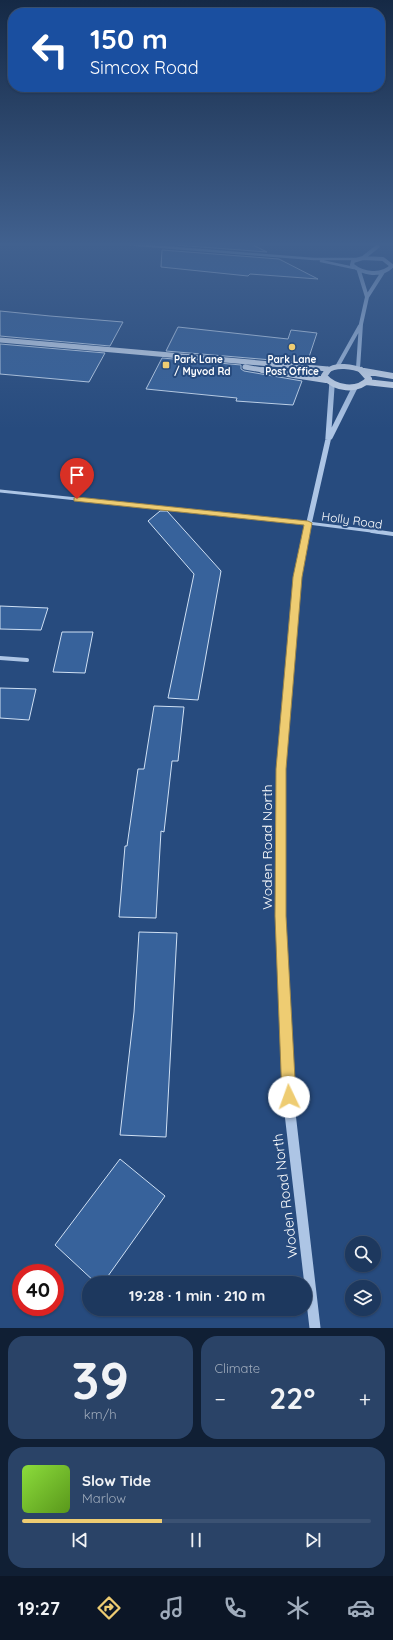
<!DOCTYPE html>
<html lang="en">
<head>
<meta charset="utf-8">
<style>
	body { margin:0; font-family:Quicksand,sans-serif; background:#2a4367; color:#f1f3f6; height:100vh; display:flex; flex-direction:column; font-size:15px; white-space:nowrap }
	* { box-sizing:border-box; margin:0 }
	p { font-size:13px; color:#a0acbc }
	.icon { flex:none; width:22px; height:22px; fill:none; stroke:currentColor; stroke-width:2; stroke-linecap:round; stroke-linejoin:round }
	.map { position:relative; height:1328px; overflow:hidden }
	.drawer { display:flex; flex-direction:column; gap:8px; padding:8px; background:#101f34; flex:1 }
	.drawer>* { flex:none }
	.guide { position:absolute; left:8px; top:8px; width:377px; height:84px; border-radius:16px; box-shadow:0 1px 3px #0004,0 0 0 1px #3b5273; background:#1a4fa0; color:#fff; overflow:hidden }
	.buttons { position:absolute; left:345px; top:1236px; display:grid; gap:8px }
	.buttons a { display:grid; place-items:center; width:36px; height:36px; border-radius:50%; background:#1d385e; box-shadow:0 1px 3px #0004,0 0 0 1px #3b5273; font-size:20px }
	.speed { position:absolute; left:12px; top:1264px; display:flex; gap:8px; font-size:20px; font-weight:700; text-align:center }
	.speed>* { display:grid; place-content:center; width:52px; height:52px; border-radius:50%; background:#1d385e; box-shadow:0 1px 3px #0004,0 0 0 1px #3b5273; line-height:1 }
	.speed .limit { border:6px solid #d22; background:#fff; color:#111 }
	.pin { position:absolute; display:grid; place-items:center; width:34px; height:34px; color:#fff; margin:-41px -17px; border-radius:50% 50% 50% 0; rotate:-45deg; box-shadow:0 0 4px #0007 }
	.pin .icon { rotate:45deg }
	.me { position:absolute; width:44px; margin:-22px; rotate:357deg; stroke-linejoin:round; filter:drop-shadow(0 0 3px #0008) }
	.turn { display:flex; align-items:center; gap:14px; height:84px; padding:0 16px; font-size:18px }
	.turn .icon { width:52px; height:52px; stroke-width:2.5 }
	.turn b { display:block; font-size:28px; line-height:34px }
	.big { font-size:30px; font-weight:700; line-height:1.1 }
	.drawer .card { flex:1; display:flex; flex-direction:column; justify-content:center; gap:6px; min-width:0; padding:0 14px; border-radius:16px; background:#2a4367 }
	.drawer .dial { align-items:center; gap:0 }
	.dial b { font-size:52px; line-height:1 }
	.song { display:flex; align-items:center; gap:12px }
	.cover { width:48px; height:48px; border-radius:6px; background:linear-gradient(135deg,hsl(90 70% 55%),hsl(90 70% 35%)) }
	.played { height:4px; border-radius:2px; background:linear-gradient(90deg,#eecc72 40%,#3b5273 40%) }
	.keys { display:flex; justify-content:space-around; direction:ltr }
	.heat { display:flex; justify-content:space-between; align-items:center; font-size:22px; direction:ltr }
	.drawer .tiles { flex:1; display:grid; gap:8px; grid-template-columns:1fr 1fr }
	.card:last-child { grid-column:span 2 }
	.trip { position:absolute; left:82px; top:1276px; width:230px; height:40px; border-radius:20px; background:#1d385e; box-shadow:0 1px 3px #0004,0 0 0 1px #3b5273; font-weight:700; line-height:40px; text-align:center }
	.dock { display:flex; height:64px; justify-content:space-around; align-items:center; background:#0c1626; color:#a0acbc }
	.dock .icon { width:28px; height:28px }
	.dock .on { color:#eecc72 }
	.dock b { font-size:18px; color:#f1f3f6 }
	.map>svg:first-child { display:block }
</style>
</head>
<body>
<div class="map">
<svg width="393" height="1328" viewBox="0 0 393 1328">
	<rect width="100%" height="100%" fill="#274b7e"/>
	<path fill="#37629b" stroke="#cfe0f4" d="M162,243h87l18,9 -105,-8z
		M162,250l117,9 39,20 -68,-5 -2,2 -87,-9z
		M0,311l50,5 73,6 -13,24 -110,-10z
		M178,327l110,12 3,-9 26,3 -10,30 -141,-12z
		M0,344l105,9 -16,29 -89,-8z
		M162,358l79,7v4l3,2 58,10 -9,24 -57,-4 1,-3 -91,-9z
		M160,511h7l54,60 -23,129 -30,-2 26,-124 -46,-53z
		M0,606l48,2 -7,22 -41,-1z
		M62,632h31l-8,41 -32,-1z
		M0,688l36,1 -7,31 -29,-2z
		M154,706l30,1 -6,54h-6l-8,71 -3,-1 -5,87 -37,-1 6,-71h2l11,-77h6z
		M139,932l38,1 -11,204 -46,-2 14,-123z
		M120,1159l45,37 -62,87h-7l-41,-38z"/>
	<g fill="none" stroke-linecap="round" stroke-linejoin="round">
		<path stroke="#adc5e5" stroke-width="2.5" d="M113,243l201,16h44
			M321,261l33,7"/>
		<path stroke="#adc5e5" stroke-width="3" d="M0,491l308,32 71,9"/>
		<path stroke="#adc5e5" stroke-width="4" d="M372,531l21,3
			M0,658l27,2"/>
		<path stroke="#adc5e5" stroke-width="4" d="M363,258l20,1 9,7c-11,11 -29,8 -40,-1l1,-4z
			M363,258l15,-12 1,-3
			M359,271l8,26
			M337,367l23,-41
			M358,368l3,-44 6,-27 16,-25"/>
		<path stroke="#adc5e5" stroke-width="5.5" d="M330,437l25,-50
			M307,532l21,-92 4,-56"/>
		<path stroke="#adc5e5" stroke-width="6" d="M284,737l13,-160 10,-46"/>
		<path stroke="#adc5e5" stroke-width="8" d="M284,736c-8,87 -4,175 0,262"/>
		<path stroke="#adc5e5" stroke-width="11" d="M284,997l6,116 25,215"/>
		<path stroke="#d6e3f5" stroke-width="5" d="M0,340l328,29
			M245,367l23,4
			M327,371c8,-7 26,-5 36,0"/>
		<path stroke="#d6e3f5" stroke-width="6" d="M262,370l64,10
			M328,370l-4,6c11,13 33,16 45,3l-8,-9
			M364,371l29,5
			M366,382l27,3"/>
	</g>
	<linearGradient id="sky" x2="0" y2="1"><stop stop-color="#152945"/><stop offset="0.57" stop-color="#41618f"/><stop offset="1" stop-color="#41618f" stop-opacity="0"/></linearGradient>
	<rect width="393" height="429" fill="url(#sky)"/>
	<path fill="#eecc72" stroke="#9b854a" d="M77,497l231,24 4,2 -10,54 -16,192v147l10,181 -2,5 -5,2 -5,-2 -2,-5 -7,-181 1,-147 17,-192 11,-52 -230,-24v-3z"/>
	<g fill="#eecc72" stroke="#274b7e" stroke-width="1.5">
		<circle cx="292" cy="347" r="4"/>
		<rect x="162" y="361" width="8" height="8" rx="2"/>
	</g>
	<g text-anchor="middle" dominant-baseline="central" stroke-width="4" stroke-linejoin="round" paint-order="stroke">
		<g font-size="10" font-weight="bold" fill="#fff" stroke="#274b7e" text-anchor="start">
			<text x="174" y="359">Park Lane<tspan x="174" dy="12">/ Myvod Rd</tspan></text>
			<text x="292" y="359" text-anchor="middle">Park Lane<tspan x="292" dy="12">Post Office</tspan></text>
		</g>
		<g font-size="12" fill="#fff" stroke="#274b7e">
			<text transform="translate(352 520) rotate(8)">Holly Road</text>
		</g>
		<g font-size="14" fill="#fff" stroke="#274b7e">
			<text transform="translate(267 847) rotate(-90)">Woden Road North</text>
			<text transform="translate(285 1196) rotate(-97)">Woden Road North</text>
		</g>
	</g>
</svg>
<div class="buttons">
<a><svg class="icon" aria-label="search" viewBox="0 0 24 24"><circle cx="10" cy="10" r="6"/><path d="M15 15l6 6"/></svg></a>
<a><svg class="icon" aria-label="layers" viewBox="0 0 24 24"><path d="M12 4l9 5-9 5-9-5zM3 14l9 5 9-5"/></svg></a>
</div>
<div class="speed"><div class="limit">40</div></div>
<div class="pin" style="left:77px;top:499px;background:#d93025"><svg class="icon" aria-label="arrive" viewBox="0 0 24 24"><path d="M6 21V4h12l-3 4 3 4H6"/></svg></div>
<svg class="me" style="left:289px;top:1097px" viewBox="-20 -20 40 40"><circle r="19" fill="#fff"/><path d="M0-13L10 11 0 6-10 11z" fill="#eecc72"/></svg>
<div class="trip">19:28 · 1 min · 210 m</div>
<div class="guide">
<div class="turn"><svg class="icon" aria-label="left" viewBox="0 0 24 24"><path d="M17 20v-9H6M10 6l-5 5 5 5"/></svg><div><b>150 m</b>Simcox Road</div></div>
</div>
</div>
<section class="drawer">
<div class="tiles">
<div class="card dial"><b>39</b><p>km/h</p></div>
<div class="card"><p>Climate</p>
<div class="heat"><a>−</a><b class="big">22°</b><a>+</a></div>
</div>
<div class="card">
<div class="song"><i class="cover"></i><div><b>Slow Tide</b><p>Marlow</p></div></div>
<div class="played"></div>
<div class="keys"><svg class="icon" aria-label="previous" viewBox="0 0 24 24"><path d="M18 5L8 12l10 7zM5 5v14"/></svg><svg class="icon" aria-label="pause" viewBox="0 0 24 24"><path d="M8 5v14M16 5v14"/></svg><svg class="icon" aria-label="next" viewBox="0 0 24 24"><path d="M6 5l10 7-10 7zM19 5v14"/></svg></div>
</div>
</div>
</section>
<nav class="dock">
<b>19:27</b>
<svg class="icon on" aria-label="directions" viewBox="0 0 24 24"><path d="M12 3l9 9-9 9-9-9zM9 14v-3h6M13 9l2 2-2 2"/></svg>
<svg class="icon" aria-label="music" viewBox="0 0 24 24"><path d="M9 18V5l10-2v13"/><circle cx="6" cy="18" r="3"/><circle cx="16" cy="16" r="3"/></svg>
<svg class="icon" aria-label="phone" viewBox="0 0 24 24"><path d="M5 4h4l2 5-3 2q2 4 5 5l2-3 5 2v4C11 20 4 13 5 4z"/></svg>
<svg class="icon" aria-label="climate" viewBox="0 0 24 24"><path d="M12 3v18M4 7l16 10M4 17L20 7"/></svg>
<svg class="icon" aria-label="car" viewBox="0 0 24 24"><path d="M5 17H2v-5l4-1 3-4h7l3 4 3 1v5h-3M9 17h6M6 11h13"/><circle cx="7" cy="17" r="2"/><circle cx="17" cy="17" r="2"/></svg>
</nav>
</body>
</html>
